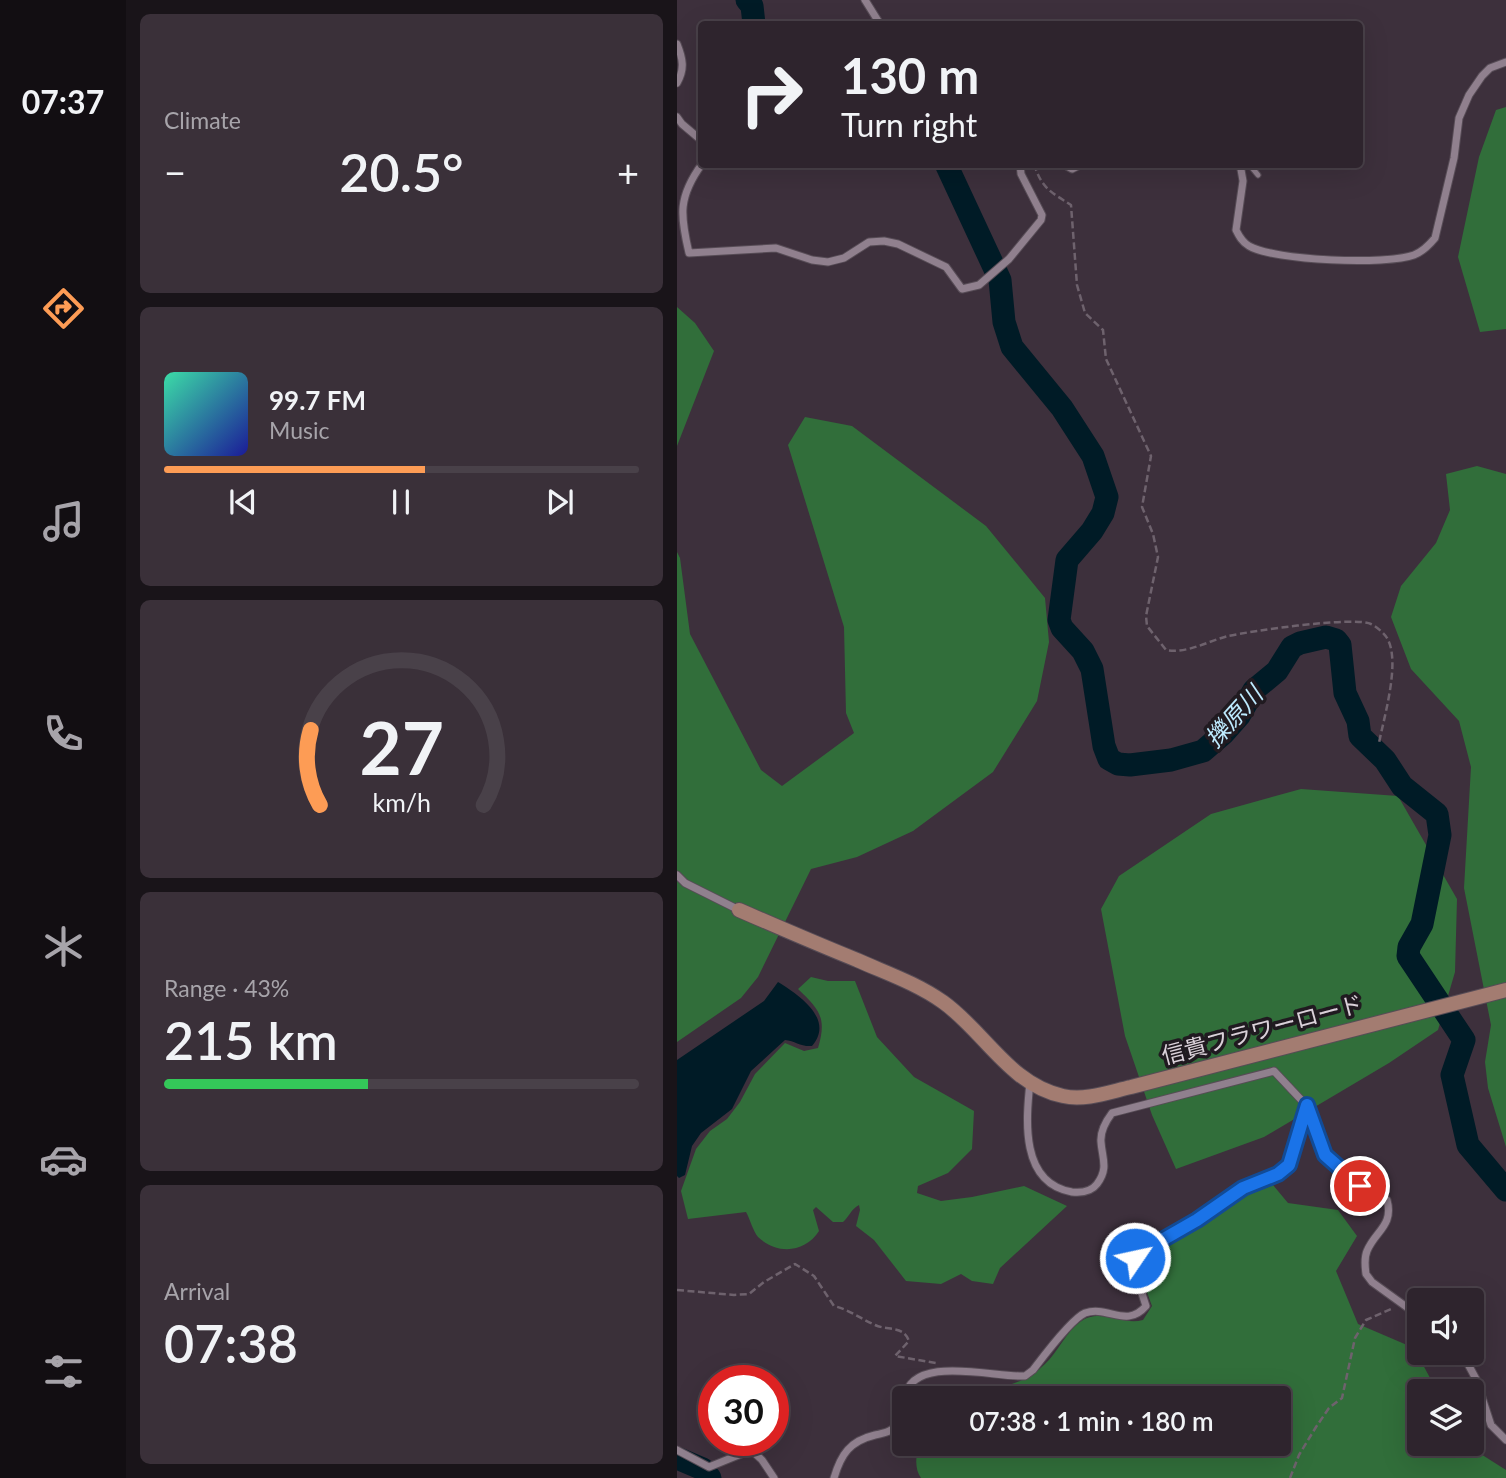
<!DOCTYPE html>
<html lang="en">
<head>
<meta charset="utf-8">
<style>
	body { margin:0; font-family:Lato,"Noto Sans JP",sans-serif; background:#3a3039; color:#f1f3f6; height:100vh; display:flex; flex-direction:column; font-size:26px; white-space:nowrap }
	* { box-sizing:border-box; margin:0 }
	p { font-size:23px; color:#a7a4aa }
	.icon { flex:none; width:38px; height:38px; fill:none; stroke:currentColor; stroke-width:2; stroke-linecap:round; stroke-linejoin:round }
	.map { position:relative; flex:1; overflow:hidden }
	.sheet { display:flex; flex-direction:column; gap:14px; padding:14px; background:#191419; width:551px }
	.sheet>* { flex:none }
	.top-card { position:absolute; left:21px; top:21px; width:665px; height:147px; border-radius:7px; box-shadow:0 7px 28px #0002,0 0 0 2px #494149; background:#2e242d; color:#f1f3f6; overflow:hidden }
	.buttons { position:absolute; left:730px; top:1288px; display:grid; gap:14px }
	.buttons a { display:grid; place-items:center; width:77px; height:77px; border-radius:7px; background:#2e242d; box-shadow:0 7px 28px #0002,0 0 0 2px #494149; font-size:35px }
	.speed { position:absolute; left:21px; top:1365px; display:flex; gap:14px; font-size:35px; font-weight:700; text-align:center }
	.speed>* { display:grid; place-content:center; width:91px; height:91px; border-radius:50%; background:#2e242d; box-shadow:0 7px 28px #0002,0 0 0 2px #494149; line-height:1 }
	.speed .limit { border:10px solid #d22; background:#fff; color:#111 }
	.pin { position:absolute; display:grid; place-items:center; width:60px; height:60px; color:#fff; margin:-30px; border:4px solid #fff; border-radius:50%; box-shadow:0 2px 7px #0007 }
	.me { position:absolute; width:77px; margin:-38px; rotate:56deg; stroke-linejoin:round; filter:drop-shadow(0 0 5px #0008) }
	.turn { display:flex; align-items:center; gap:24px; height:147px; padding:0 28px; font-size:32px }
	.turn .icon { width:91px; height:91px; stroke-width:2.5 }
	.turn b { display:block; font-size:49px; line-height:60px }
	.big { font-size:52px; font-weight:600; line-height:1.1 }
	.sheet .tile { flex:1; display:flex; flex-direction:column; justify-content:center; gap:10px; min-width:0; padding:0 24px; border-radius:10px; background:#3a3039 }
	.sheet .dial { align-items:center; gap:0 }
	.dial svg { height:182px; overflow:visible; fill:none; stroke:#494149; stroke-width:7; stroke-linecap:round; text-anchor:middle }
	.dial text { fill:#f1f3f6; stroke:none }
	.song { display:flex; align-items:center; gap:21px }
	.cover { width:84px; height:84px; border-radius:10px; background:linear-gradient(135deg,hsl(160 70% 55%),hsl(240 70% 35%)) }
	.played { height:7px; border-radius:4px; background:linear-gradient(90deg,#fd9c55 55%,#494149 55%) }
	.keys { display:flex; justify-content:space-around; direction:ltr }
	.heat { display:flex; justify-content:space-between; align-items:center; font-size:38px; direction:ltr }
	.charge { height:10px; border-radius:5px; background:linear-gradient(90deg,#34c759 43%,#494149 0) }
	.trip { position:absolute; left:215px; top:1386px; width:399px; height:70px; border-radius:7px; background:#2e242d; box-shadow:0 7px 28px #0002,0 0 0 2px #494149; font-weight:600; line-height:70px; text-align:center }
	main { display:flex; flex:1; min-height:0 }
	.tabs { display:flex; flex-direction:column; width:126px; justify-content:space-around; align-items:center; background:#120e12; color:#a7a4aa }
	.tabs .icon { width:49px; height:49px }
	.tabs .active { color:#fd9c55 }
	.tabs b { font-size:32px; color:#f1f3f6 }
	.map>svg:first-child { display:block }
</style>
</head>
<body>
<main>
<nav class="tabs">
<b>07:37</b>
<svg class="icon active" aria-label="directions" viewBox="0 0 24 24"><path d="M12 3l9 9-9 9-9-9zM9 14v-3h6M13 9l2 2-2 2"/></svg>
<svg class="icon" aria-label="music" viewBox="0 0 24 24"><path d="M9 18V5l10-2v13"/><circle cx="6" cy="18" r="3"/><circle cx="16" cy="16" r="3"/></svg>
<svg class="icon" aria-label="phone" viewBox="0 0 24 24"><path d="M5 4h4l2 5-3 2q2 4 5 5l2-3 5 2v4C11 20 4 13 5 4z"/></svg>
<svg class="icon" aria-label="climate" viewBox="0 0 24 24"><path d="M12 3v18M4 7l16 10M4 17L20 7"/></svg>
<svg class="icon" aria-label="car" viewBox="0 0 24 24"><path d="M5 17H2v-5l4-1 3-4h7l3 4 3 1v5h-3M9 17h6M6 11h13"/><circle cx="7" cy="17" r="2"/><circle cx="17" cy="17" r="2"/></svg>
<svg class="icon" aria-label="filters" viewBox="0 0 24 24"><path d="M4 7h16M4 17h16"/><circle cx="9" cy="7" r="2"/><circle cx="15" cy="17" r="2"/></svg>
</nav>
<section class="sheet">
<div class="tile"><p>Climate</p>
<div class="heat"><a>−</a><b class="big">20.5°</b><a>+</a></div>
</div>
<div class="tile">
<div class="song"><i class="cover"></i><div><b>99.7 FM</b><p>Music</p></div></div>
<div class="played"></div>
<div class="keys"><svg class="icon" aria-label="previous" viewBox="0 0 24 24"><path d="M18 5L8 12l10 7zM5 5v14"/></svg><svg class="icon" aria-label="pause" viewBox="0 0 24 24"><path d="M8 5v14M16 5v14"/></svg><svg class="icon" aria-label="next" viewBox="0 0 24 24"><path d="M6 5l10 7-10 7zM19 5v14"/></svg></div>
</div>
<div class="tile dial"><svg viewBox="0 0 100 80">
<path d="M14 69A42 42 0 1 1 86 69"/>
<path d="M14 69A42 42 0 0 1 10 36" stroke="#fd9c55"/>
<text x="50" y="56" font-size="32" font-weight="700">27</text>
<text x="50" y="72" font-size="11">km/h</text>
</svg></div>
<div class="tile"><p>Range · 43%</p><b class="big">215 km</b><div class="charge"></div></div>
<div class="tile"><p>Arrival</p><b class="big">07:38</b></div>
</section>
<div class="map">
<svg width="829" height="1478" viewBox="0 0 829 1478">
	<rect width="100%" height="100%" fill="#3d303c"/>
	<path fill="#316e3a" d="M829,107v222l-26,3 -22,-75 21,-100 17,-47z
		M0,307l18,16 19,28 -37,95z
		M128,417l47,9 134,100 59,72 4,44 -12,59 -44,71 -80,59 -56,26 -46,12 -53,108 -17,21 -64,44v-490l3,6 10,76 71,136 21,16 72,-53 -8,-20 -2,-86 -56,-182z
		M800,466l29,8v673l-18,-59 -3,-26 6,-37 -27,-137 7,-121 -12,-46 -48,-52 -20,-52 10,-31 35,-43 14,-33 -4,-36z
		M624,789l97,7 59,103 -2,73 -17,58 -49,33 -125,74 -88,32 -24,-54 -27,-79 -24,-127 18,-33 92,-62z
		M134,977l17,4h27l22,56 37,40 60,34 -2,38 -24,24 -30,13 -1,7 24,8 31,-4 52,-11 43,20 -67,62 -7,16 -21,-3 -11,-7 -20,10 -35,-3 -32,-41 -18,-14 4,-16 -1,-5c-8,4 -10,12 -16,17h-10l-17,-15 -3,3 6,21c-14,22 -42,24 -61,6 -5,-6 -8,-18 -12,-25l-58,7 -7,-28 15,-42 14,-18 17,-12 13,-17 15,-28 30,-31 19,8 14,-3c9,-30 2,-38 -20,-59z
		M596,1185l15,18 50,7 19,26 -21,35 22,53 56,24 23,43h-18v53h46l41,26v8h-585c-7,-10 -5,-23 -2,-34h360v-46h-329c33,-7 70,-9 95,-34 13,-12 21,-32 35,-42 21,-15 41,4 63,-2l9,-14 -14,-38 4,-12 43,-25 44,-29z"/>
	<path fill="#001b26" d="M101,982c21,13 57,37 34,64 -11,1 -17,-5 -27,-6l-34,31 -19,38 -31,24 -9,13 -7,29 -6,3 -2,-2v-116l87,-59z"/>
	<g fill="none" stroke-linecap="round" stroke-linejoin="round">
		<path stroke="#001b26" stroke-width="23" d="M70,0l5,6 2,18
			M269,164l54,116 4,42 8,25 50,61 31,48 14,41 -4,16 -11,18 -25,29 -8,60 3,8 21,23 9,18 12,77 5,13 9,5 12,1 41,-5 32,-9 21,-18 15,-17 15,-26 23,-19 15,-24 8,-4 26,-6 10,3 4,5 5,48 13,28 2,15 25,24 17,26 35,28 3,21 -18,89 -13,23 -1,9 56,84 -12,35 16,70 38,45
			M0,1458l26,11 7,9"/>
		<g stroke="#574c56" stroke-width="7">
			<path id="lane" d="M572,164l9,11"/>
		</g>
		<g stroke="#574c56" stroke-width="9">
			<path id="street" d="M188,0l15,24
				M0,44c6,15 8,25 0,39
				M0,117l5,7 19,16
				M25,164c-24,33 -22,51 -13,89l87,-5 36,12 16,2 16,-4 25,-16 15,-1 14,3 48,23 16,22 17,-4 30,-26 32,-39 1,-5 -21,-41 -1,-10
				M386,164l9,5 10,-5
				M563,164l3,17 -7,49c3,6 6,12 13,16 26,15 138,19 165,9 8,-3 16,-11 21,-17l19,-80 5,-40 10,-23 13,-19 8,-8 16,-6
				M0,875l8,8 54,27
				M353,1082c-4,38 -10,101 42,110 10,1 19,0 25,-8 12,-16 5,-26 4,-42 -1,-11 5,-21 11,-29l162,-42 33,35 18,49 35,31 15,5 12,9c7,26 -12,31 -20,51 -3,7 -2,16 -1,23l6,8 47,34
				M785,1353l14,26 15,46 15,15
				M228,1398c6,-45 91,-20 120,-22l8,-6c10,-13 38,-51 52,-57 23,-8 41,16 61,-7l-12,-37 1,-11 8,-7 55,-31 45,-32 35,-14 11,-9 18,-59
				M0,1450l32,17 42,-17 11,10 12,18
				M157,1478c7,-24 16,-37 41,-43 10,-2 18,-4 25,-12l5,-20"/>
		</g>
		<g stroke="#574c56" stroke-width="16">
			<path id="secondary" d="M62,910c39,17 78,34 118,50 29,13 59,23 86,42 41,29 67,83 120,94 22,5 46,-4 68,-9l375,-97"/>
		</g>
		<path stroke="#6e626d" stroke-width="2.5" stroke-dasharray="7 3.5" stroke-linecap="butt" d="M357,164c8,25 17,28 37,41l6,80 8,28 18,17 3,29 45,97 -9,51 11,27 5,23 -12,59 1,10 19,24c21,4 42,-9 62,-14 24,-5 125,-20 143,-12 5,2 14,10 16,14 14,23 -3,79 -8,105
			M0,1290l57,5 15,-1 15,-12 31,-18 19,12 20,30c16,4 27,13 41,19 13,6 28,0 34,16l-14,15 41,7
			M613,1478l9,-23 17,-28 13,-19 13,-10 13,-60 11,-18 25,-11"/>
		<use href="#lane" stroke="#90808e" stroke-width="5"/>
		<use href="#street" stroke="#90808e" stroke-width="7"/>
		<use href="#secondary" stroke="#a37c71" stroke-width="14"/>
	</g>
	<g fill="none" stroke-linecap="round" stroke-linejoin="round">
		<g stroke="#114b97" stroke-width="18">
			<path id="route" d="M458,1258l8,-7 54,-31 46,-32 35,-14 11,-9 18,-60 18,50 35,31"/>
		</g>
		<use href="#route" stroke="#1a73e8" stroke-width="12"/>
	</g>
	<g text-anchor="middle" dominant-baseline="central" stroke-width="7" stroke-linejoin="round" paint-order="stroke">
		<g font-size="23" fill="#dad1d9" stroke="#201a20">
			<text transform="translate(585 1029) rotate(-15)">信貴フラワーロード</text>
		</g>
		<g font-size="24" font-style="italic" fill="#beebff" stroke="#201a20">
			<text transform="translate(556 716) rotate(-48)">擽原川</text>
		</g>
	</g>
</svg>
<div class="buttons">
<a><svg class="icon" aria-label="sound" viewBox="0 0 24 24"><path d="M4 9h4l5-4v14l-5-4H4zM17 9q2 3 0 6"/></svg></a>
<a><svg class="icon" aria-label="layers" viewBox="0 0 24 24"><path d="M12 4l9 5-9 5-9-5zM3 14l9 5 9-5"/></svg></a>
</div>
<div class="speed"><div class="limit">30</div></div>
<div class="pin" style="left:683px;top:1186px;background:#d93025"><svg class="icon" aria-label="arrive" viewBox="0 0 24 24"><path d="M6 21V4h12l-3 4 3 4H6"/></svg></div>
<svg class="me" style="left:458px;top:1258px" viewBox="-20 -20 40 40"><circle r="17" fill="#1a73e8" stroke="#fff" stroke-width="3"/><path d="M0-11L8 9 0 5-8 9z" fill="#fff"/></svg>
<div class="trip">07:38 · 1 min · 180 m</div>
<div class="top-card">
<div class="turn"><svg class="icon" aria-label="right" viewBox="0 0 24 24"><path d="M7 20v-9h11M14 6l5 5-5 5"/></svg><div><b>130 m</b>Turn right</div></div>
</div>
</div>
</main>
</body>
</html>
